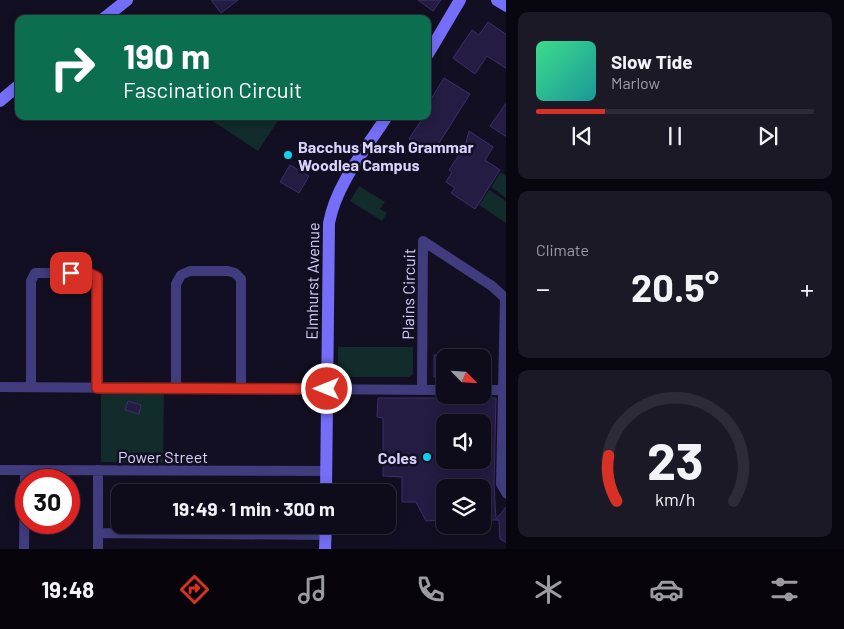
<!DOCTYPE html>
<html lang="en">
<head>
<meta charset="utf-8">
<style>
	body { margin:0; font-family:Barlow,sans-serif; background:#1c1927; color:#f1f3f6; height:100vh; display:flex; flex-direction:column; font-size:19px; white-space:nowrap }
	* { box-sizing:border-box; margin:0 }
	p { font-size:16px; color:#9b9ba2 }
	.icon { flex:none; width:28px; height:28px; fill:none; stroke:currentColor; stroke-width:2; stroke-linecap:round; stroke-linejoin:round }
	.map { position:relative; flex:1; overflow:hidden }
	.side { display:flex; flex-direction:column; gap:12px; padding:12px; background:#08060e; width:338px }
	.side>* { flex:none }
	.top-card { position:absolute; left:15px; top:15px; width:416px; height:105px; border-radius:10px; box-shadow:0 2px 12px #0003,0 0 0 1px #2e2b39; background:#0b6e4f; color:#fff; overflow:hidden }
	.needle { width:32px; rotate:115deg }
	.tools { position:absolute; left:436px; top:349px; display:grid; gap:10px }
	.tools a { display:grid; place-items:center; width:55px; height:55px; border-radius:10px; background:#0e0b1a; box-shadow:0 2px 12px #0003,0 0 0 1px #2e2b39; font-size:25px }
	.speed { position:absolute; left:15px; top:469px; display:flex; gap:10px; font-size:25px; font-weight:700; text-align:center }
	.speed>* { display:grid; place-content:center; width:65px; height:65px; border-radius:50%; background:#0e0b1a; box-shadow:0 2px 12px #0003,0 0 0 1px #2e2b39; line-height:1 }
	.speed .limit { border:8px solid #d22; background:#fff; color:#111 }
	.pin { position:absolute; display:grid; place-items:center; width:42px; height:42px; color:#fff; margin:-21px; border-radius:10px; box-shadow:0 2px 8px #0006 }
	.me { position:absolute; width:55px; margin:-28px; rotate:270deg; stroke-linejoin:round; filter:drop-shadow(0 0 4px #0008) }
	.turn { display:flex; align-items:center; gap:18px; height:105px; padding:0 25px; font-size:22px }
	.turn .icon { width:65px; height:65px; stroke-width:2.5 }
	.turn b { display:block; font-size:35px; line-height:42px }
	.big { font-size:38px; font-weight:700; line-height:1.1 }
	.side .card { flex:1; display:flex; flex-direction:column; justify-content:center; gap:8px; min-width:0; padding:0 18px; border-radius:10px; background:#1c1927 }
	.side .dial { align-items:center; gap:0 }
	.dial svg { height:130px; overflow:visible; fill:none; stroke:#2e2b39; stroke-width:7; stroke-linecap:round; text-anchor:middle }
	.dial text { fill:#f1f3f6; stroke:none }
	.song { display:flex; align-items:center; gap:15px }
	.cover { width:60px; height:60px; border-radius:8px; background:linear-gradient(135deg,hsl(150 70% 55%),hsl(180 70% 35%)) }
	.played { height:5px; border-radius:2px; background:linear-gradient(90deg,#d93025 25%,#2e2b39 25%) }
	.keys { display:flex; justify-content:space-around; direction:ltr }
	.heat { display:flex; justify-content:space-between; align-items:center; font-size:28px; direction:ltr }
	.trip { position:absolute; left:111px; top:484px; width:285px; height:50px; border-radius:10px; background:#0e0b1a; box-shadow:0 2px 12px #0003,0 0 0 1px #2e2b39; font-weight:700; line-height:50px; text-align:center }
	.tab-bar { display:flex; height:80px; justify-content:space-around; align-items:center; background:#06040a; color:#9b9ba2 }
	.tab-bar .icon { width:35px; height:35px }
	.tab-bar .active { color:#d93025 }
	.tab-bar b { font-size:22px; color:#f1f3f6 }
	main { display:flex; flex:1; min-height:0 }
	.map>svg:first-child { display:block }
</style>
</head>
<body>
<main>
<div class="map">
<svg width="507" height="549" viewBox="0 0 507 549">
	<rect width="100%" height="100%" fill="#120f22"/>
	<path fill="#122b2b" d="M205,116h76l-23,35z
		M501,172l5,4v22l-15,-11z
		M359,186l26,16 -5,7 7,4 -5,8 -32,-20z
		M489,190l17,11v22l-27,-18z
		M338,347h75v27l-4,3h-66l-5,-5z
		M101,394h63l-1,69 -62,-1z"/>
	<path fill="#241c42" stroke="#3d2f6c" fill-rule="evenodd" d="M211,0h27l-17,13z
		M418,0h23l-8,11z
		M488,22l19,13v34l-20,-13 -12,18 -22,-16 19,-28 7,5z
		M444,78l26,16 -38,60 -23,-15 15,-23h4v-12z
		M507,102v35l-17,-11z
		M469,131l24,16 -8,13 15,10 -25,39 -24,-16 4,-5 -9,-6 6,-10 -3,-2 16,-24z
		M290,165l19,11 -10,17 -19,-11z
		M434,355h11v22h-11z
		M378,398h118l-2,86 2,35 11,-13v37l-7,-4 -1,-19h-17v-32h-37v32l-19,1 -10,-19h-14v-25l-19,-1v-58l-6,-1zM445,422h37v38h-37z
		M128,401l13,4 -2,9 -14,-4z"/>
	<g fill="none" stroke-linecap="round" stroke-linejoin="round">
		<path stroke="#403c7e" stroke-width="10" d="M0,387l445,3
			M31,387v-106l4,-8h54l8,4v111
			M176,388v-104l5,-9 9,-4h38l7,2 6,6v110
			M422,389l1,-148 69,45 13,12 -4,186 6,10
			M482,390h25
			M0,470l326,1
			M98,533l228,2
			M24,549l1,-79
			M98,549v-79"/>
		<path stroke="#746ef8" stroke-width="12" d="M497,0l10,6
			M103,19l24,-19
			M428,54l32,-54
			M0,101l19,-16
			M326,492l3,-269c7,-39 37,-74 58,-107
			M325,549l1,-24"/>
	</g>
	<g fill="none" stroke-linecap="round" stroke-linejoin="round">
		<g stroke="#8d1f18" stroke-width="12">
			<path id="route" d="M71,273h18l8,4v111l230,1"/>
		</g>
		<use href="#route" stroke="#d93025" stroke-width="9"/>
	</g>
	<g fill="#0cd3ee" stroke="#120f22" stroke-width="2">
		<circle cx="288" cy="155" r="5"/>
		<circle cx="427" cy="457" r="5"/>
	</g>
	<g text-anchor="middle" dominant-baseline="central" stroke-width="5" stroke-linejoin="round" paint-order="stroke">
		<g font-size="16" font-weight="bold" fill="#d8d2fd" stroke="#120f22" text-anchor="start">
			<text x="298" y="146">Bacchus Marsh Grammar<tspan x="298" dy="18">Woodlea Campus</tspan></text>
			<text x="417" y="457" text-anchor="end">Coles</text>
		</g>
		<g font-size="16" fill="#d8d2fd" stroke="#120f22">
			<text transform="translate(312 281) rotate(-89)">Elmhurst Avenue</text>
			<text transform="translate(408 294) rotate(-89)">Plains Circuit</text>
			<text x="163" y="456">Power Street</text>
		</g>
	</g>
</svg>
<div class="tools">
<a><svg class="needle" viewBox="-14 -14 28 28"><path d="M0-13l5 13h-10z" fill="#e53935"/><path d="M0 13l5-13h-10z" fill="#9b9ba2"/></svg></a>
<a><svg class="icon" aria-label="sound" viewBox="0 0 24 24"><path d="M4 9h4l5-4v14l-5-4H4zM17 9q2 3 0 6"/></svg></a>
<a><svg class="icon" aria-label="layers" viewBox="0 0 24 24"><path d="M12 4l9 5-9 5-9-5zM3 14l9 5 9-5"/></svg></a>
</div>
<div class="speed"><div class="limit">30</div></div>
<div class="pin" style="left:71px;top:273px;background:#d93025"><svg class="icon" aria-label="arrive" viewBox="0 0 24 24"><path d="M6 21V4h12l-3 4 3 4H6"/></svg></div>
<svg class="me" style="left:327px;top:389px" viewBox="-20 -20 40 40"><circle r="17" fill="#d93025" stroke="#fff" stroke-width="3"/><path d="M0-11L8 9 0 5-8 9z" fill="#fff"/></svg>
<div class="trip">19:49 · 1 min · 300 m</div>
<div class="top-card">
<div class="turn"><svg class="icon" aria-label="right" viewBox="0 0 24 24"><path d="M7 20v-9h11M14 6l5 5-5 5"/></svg><div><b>190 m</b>Fascination Circuit</div></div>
</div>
</div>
<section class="side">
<div class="card">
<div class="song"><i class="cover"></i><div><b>Slow Tide</b><p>Marlow</p></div></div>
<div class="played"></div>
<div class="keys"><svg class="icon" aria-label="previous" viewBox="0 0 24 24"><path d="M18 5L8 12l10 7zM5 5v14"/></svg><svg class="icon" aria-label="pause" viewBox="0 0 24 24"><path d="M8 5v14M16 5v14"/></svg><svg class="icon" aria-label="next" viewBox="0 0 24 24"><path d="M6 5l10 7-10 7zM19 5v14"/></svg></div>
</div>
<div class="card"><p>Climate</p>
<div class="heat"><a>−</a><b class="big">20.5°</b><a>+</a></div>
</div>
<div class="card dial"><svg viewBox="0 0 100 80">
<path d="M14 69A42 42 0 1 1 86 69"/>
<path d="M14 69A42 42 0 0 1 9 41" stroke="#d93025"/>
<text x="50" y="56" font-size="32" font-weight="700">23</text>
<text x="50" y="72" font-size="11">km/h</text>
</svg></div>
</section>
</main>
<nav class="tab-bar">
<b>19:48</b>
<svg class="icon active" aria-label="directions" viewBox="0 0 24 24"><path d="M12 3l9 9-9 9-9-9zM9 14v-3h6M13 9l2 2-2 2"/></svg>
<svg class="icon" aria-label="music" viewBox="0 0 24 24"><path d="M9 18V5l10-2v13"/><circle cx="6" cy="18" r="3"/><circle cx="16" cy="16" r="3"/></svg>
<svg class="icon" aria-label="phone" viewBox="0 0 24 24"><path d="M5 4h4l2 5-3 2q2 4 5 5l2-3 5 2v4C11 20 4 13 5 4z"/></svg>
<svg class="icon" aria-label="climate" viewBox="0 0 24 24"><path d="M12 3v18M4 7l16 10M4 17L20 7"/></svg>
<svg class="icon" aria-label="car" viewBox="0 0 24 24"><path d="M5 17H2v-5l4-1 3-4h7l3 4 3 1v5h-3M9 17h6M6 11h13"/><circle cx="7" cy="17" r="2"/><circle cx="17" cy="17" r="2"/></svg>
<svg class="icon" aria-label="filters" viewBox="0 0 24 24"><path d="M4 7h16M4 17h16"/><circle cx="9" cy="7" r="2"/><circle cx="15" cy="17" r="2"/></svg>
</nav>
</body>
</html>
